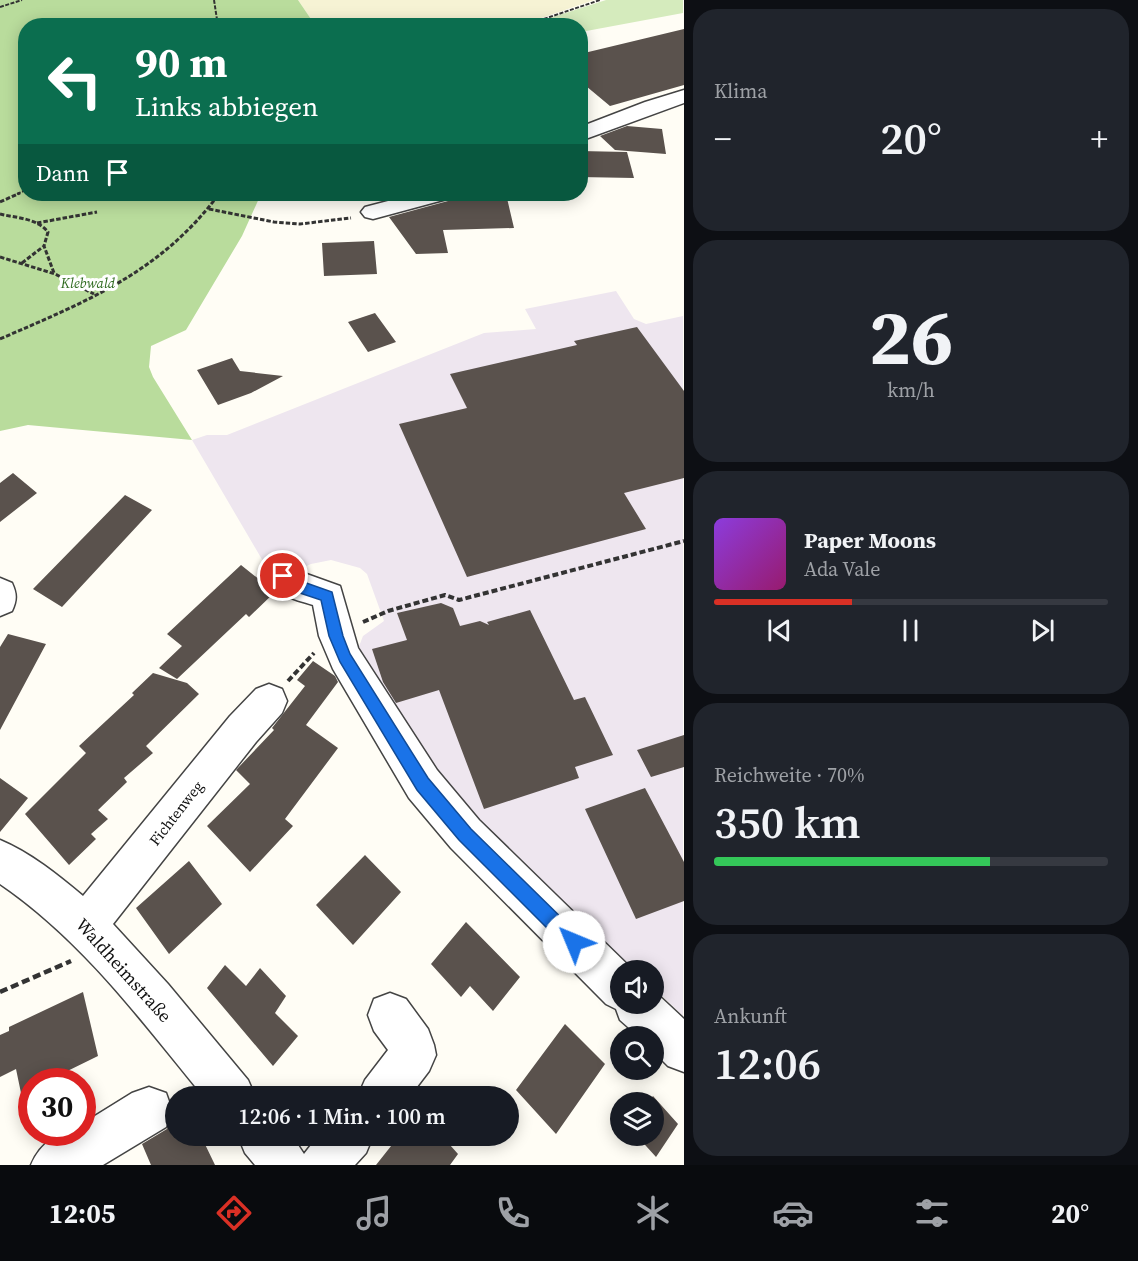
<!DOCTYPE html>
<html lang="de">
<head>
<meta charset="utf-8">
<style>
	body { margin:0; font-family:"Source Serif 4",serif; background:#20242c; color:#f1f3f6; height:100vh; display:flex; flex-direction:column; font-size:22px; white-space:nowrap }
	* { box-sizing:border-box; margin:0 }
	p { font-size:20px; color:#9ea1a6 }
	.icon { flex:none; width:33px; height:33px; fill:none; stroke:currentColor; stroke-width:2; stroke-linecap:round; stroke-linejoin:round }
	.map { position:relative; flex:1; overflow:hidden }
	.side { display:flex; flex-direction:column; gap:9px; padding:9px; background:#0d0f14; width:454px }
	.side>* { flex:none }
	.banner { position:absolute; left:18px; top:18px; width:570px; height:183px; border-radius:24px; box-shadow:0 3px 15px #0003; background:#0b6e4f; color:#fff; overflow:hidden }
	.fabs { position:absolute; left:610px; top:960px; display:grid; gap:12px }
	.fabs a { display:grid; place-items:center; width:54px; height:54px; border-radius:50%; background:#171b24; box-shadow:0 3px 15px #0003; font-size:30px }
	.speed { position:absolute; left:18px; top:1068px; display:flex; gap:12px; font-size:30px; font-weight:700; text-align:center }
	.speed>* { display:grid; place-content:center; width:78px; height:78px; border-radius:50%; background:#171b24; box-shadow:0 3px 15px #0003; line-height:1 }
	.speed .limit { border:9px solid #d22; background:#fff; color:#111 }
	.pin { position:absolute; display:grid; place-items:center; width:51px; height:51px; color:#fff; margin:-26px; border:3px solid #fff; border-radius:50%; box-shadow:0 2px 6px #0007 }
	.me { position:absolute; width:66px; margin:-33px; rotate:315deg; stroke-linejoin:round; filter:drop-shadow(0 0 4px #0008) }
	.turn { display:flex; align-items:center; gap:21px; height:126px; padding:0 18px; font-size:27px }
	.turn .icon { width:78px; height:78px; stroke-width:2.5 }
	.turn b { display:block; font-size:42px; line-height:51px }
	.then { display:flex; align-items:center; height:57px; padding:0 18px; background:#0003; gap:12px; font-size:22px }
	.big { font-size:45px; font-weight:600; line-height:1.1 }
	.side .widget { flex:1; display:flex; flex-direction:column; justify-content:center; gap:9px; min-width:0; padding:0 21px; border-radius:24px; background:#20242c }
	.side .dial { align-items:center; gap:0 }
	.dial b { font-size:78px; line-height:1 }
	.song { display:flex; align-items:center; gap:18px }
	.cover { width:72px; height:72px; border-radius:9px; background:linear-gradient(135deg,hsl(270 70% 55%),hsl(320 70% 35%)) }
	.played { height:6px; border-radius:3px; background:linear-gradient(90deg,#d93025 35%,#363941 35%) }
	.keys { display:flex; justify-content:space-around; direction:ltr }
	.heat { display:flex; justify-content:space-between; align-items:center; font-size:33px; direction:ltr }
	.charge { height:9px; border-radius:4px; background:linear-gradient(90deg,#34c759 70%,#363941 0) }
	.trip { position:absolute; left:165px; top:1086px; width:354px; height:60px; border-radius:30px; background:#171b24; box-shadow:0 3px 15px #0003; font-weight:600; line-height:60px; text-align:center }
	.menu { display:flex; height:96px; justify-content:space-around; align-items:center; background:#090b0e; color:#9ea1a6 }
	.menu .icon { width:42px; height:42px }
	.menu .selected { color:#d93025 }
	.menu b { font-size:27px; color:#f1f3f6 }
	main { display:flex; flex:1; min-height:0 }
	.map>svg:first-child { display:block }
</style>
</head>
<body>
<main>
<div class="map">
<svg width="684" height="1165" viewBox="0 0 684 1165">
	<rect width="100%" height="100%" fill="#fffdf5"/>
	<path fill="#eee6ef" d="M616,291l18,28 12,5 37,-8v700l-29,-28v-18h-19l-204,-194 -73,-127 5,-13 21,-15 -17,-47 -7,-6 -29,-8 -20,4 -37,16 -82,-140 15,-5h20l257,-102 52,-4 -11,-20z"/>
	<path fill="#f6f3d4" d="M298,0h296l-76,26 -203,-1z"/>
	<path fill="#d5ebbd" d="M606,0h77v13l-102,19 -1,-6 -52,-1z"/>
	<path fill="#b9dc9c" d="M0,0h298l17,25 -289,1v168h235l-19,42 -56,94 -35,16 -2,21 4,10 39,63 -164,-15 -28,6z"/>
	<path fill="#5a524d" d="M684,29v56l-74,21 -30,-25v-27z
		M627,126l35,3 4,25 -51,-4 -15,-14z
		M580,151l47,1 7,26 -54,-1z
		M452,194h54l8,34 -71,2 5,23 -32,1 -27,-37 59,-16z
		M374,241l3,33 -53,2 -2,-33z
		M375,313l21,29 -28,10 -20,-30z
		M637,327l47,64v87l-60,15 22,36 -179,48 -68,-153 68,-16 -17,-34 127,-29 -3,-4z
		M232,358l8,13 43,5 -32,17 -33,12 -21,-35z
		M13,473l24,20 -37,29v-39z
		M125,495l27,15 -90,97 -29,-18z
		M241,565l34,27 -26,25 -3,-3 -69,65 -18,-11 23,-22 -15,-12z
		M441,603l12,5 7,18 20,-5 9,4 -2,-3 43,-12 44,90 11,-3 28,58 -38,12 4,11 -95,31 -45,-119 -43,13 -13,-21 -11,-33 35,-9 -10,-27z
		M8,634l38,10 -46,86v-83z
		M313,661l22,15 3,6 -32,43 32,23 -53,71 8,7 -43,46 -43,-46 43,-42 -14,-14 38,-40 -2,-2 33,-42 -8,-6z
		M153,673l34,10 12,11 -53,52 7,7 -29,25 3,4 -29,28 10,9 -17,15 5,5 -27,26 -44,-51 61,-61 -7,-7 55,-51 -2,-2z
		M684,735v32l-33,10 -14,-27z
		M0,778l28,20 -28,34z
		M645,788l39,74v39l-48,18 -51,-110z
		M365,855l36,37 -48,53 -37,-40z
		M189,861l33,43 -53,50 -33,-46z
		M466,922l54,55 -27,34 -23,-25 -9,11 -30,-33z
		M225,965l21,21 14,-18 26,28 -11,17 23,23 -25,30 -66,-78z
		M83,992l15,64 -53,26h-13v6l-11,5 -5,-24 -16,8v-42l9,-4v-4z
		M565,1024l40,40 -49,70 -40,-44z
		M653,1096l25,28 -22,33 -19,-21h17v-34h-6z
		M176,1117v19h25l14,29h-64l-9,-21 25,-15 3,-8z
		M399,1136h43l16,18 -8,11h-74z"/>
	<g fill="none" stroke-linecap="round" stroke-linejoin="round">
		<g stroke="#444" stroke-width="3">
			<path id="minor" d="M684,90v13l-104,38v-14l65,-25z
				M415,194h35l-3,5 -74,20 -8,-2 -4,-5 4,-5z
				M283,561l12,4 6,7 39,14 18,62 79,122 42,50 154,150h-12v34h33v-13l30,28v53l-16,-6 -14,-14v-16h-16l-18,-16 -4,-11 -10,-5 -155,-156 -42,-50 -76,-129 -14,-33 -6,-31c-22,-7 -36,-8 -46,-30l4,-10z
				M0,578l12,5c5,11 5,17 0,28l-12,5z
				M269,684l13,5 5,12 -5,12 -26,29 -143,182 55,60 80,96 7,16h-52c-62,-76 -121,-156 -203,-212v-44c31,13 58,35 83,56l147,-180 26,-27z
				M390,993l16,6 22,30 6,16 2,10 -7,16 -19,25h-52l7,-16 23,-30 -14,-19 -6,-16 6,-16z
				M149,1087l17,6 6,17 -6,17 -63,38h-72c10,-23 26,-33 51,-33v-8l50,-31z
				M238,1136h54l12,18 14,-18h55l-7,17 -11,12h-100l-10,-12z"/>
		</g>
		<path stroke="#333" stroke-width="2" stroke-dasharray="4 1.5" stroke-linecap="butt" d="M214,0l4,26
			M0,7l22,-7
			M523,26l77,-26
			M17,194l9,-4"/>
		<path stroke="#333" stroke-width="3" stroke-dasharray="4.5 2" stroke-linecap="butt" d="M0,202l20,-9
			M209,209l65,13 26,2 51,-6
			M0,214c16,4 37,4 48,18l-4,14 10,27
			M37,223l60,-11
			M0,257l55,17 39,20
			M22,263l22,-17
			M0,339c87,-38 160,-66 219,-145"/>
		<path stroke="#333" stroke-width="4" stroke-dasharray="6 3" stroke-linecap="butt" d="M363,622l25,-11 57,-16 14,5 225,-59
			M288,681l26,-28"/>
		<path stroke="#333" stroke-width="4.5" stroke-dasharray="8 4" stroke-linecap="butt" d="M0,992l71,-31"/>
		<use href="#minor" fill="#fff" fill-rule="evenodd"/>
	</g>
	<path fill="#1a73e8" stroke="#114b97" stroke-width="1.5" d="M283,570l12,9 37,13 11,44 7,18 78,124 43,51 109,107 3,6 -3,7 -6,2 -6,-2 -109,-109 -42,-50 -77,-128 -11,-26 -8,-36 -36,-12 -9,-12 2,-5z"/>
	<g text-anchor="middle" dominant-baseline="central" stroke-width="6" stroke-linejoin="round" paint-order="stroke">
		<g font-size="14" font-style="italic" fill="#2f6b1f" stroke="#fff">
			<text x="88" y="283">Klebwald</text>
		</g>
		<g font-size="15" fill="#111" stroke="#fff">
			<text transform="translate(176 813) rotate(-52)">Fichtenweg</text>
		</g>
		<g font-size="18" fill="#111" stroke="#fff">
			<text transform="translate(124 970) rotate(48)">Waldheimstraße</text>
		</g>
	</g>
</svg>
<div class="fabs">
<a><svg class="icon" aria-label="sound" viewBox="0 0 24 24"><path d="M4 9h4l5-4v14l-5-4H4zM17 9q2 3 0 6"/></svg></a>
<a><svg class="icon" aria-label="search" viewBox="0 0 24 24"><circle cx="10" cy="10" r="6"/><path d="M15 15l6 6"/></svg></a>
<a><svg class="icon" aria-label="layers" viewBox="0 0 24 24"><path d="M12 4l9 5-9 5-9-5zM3 14l9 5 9-5"/></svg></a>
</div>
<div class="speed"><div class="limit">30</div></div>
<div class="pin" style="left:283px;top:576px;background:#d93025"><svg class="icon" aria-label="arrive" viewBox="0 0 24 24"><path d="M6 21V4h12l-3 4 3 4H6"/></svg></div>
<svg class="me" style="left:574px;top:942px" viewBox="-20 -20 40 40"><circle r="19" fill="#fff"/><path d="M0-13L10 11 0 6-10 11z" fill="#1a73e8"/></svg>
<div class="trip">12:06 · 1 Min. · 100 m</div>
<div class="banner">
<div class="turn"><svg class="icon" aria-label="left" viewBox="0 0 24 24"><path d="M17 20v-9H6M10 6l-5 5 5 5"/></svg><div><b>90 m</b>Links abbiegen</div></div>
<div class="then">Dann<svg class="icon" aria-label="arrive" viewBox="0 0 24 24"><path d="M6 21V4h12l-3 4 3 4H6"/></svg></div>
</div>
</div>
<section class="side">
<div class="widget"><p>Klima</p>
<div class="heat"><a>−</a><b class="big">20°</b><a>+</a></div>
</div>
<div class="widget dial"><b>26</b><p>km/h</p></div>
<div class="widget">
<div class="song"><i class="cover"></i><div><b>Paper Moons</b><p>Ada Vale</p></div></div>
<div class="played"></div>
<div class="keys"><svg class="icon" aria-label="previous" viewBox="0 0 24 24"><path d="M18 5L8 12l10 7zM5 5v14"/></svg><svg class="icon" aria-label="pause" viewBox="0 0 24 24"><path d="M8 5v14M16 5v14"/></svg><svg class="icon" aria-label="next" viewBox="0 0 24 24"><path d="M6 5l10 7-10 7zM19 5v14"/></svg></div>
</div>
<div class="widget"><p>Reichweite · 70%</p><b class="big">350 km</b><div class="charge"></div></div>
<div class="widget"><p>Ankunft</p><b class="big">12:06</b></div>
</section>
</main>
<nav class="menu">
<b>12:05</b>
<svg class="icon selected" aria-label="directions" viewBox="0 0 24 24"><path d="M12 3l9 9-9 9-9-9zM9 14v-3h6M13 9l2 2-2 2"/></svg>
<svg class="icon" aria-label="music" viewBox="0 0 24 24"><path d="M9 18V5l10-2v13"/><circle cx="6" cy="18" r="3"/><circle cx="16" cy="16" r="3"/></svg>
<svg class="icon" aria-label="phone" viewBox="0 0 24 24"><path d="M5 4h4l2 5-3 2q2 4 5 5l2-3 5 2v4C11 20 4 13 5 4z"/></svg>
<svg class="icon" aria-label="climate" viewBox="0 0 24 24"><path d="M12 3v18M4 7l16 10M4 17L20 7"/></svg>
<svg class="icon" aria-label="car" viewBox="0 0 24 24"><path d="M5 17H2v-5l4-1 3-4h7l3 4 3 1v5h-3M9 17h6M6 11h13"/><circle cx="7" cy="17" r="2"/><circle cx="17" cy="17" r="2"/></svg>
<svg class="icon" aria-label="filters" viewBox="0 0 24 24"><path d="M4 7h16M4 17h16"/><circle cx="9" cy="7" r="2"/><circle cx="15" cy="17" r="2"/></svg>
<b>20°</b>
</nav>
</body>
</html>
